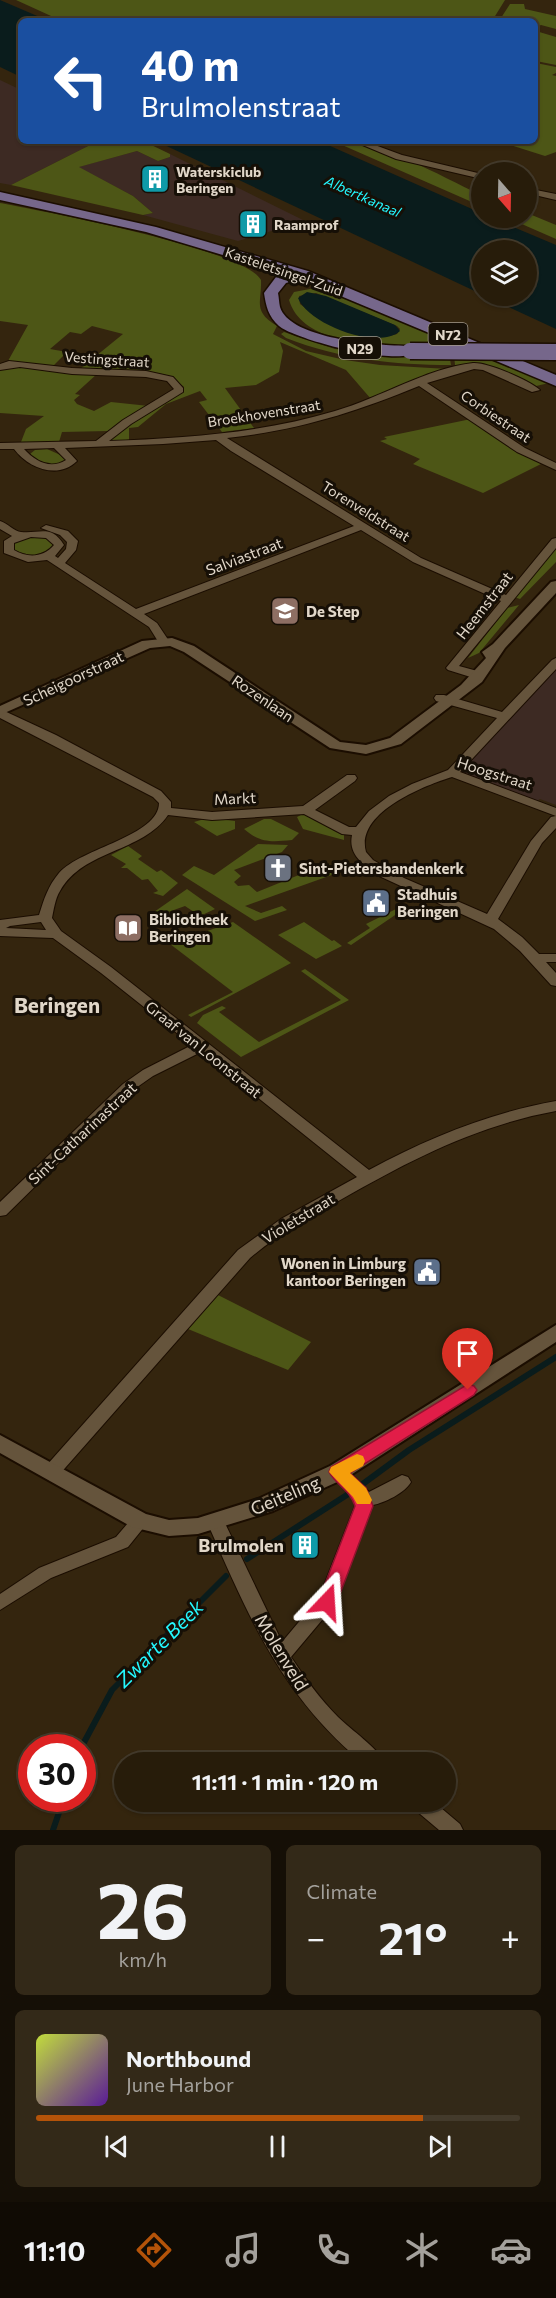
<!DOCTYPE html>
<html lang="en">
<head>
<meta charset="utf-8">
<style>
	body { margin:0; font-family:Commissioner,sans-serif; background:#332918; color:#f1f3f6; height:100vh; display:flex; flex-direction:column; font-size:22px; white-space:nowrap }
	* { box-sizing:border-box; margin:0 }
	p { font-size:20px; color:#a4a19c }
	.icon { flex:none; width:33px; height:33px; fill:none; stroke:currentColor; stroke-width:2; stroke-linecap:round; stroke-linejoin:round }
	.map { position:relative; height:1830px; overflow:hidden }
	.panel { display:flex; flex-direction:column; gap:15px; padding:15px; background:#150f06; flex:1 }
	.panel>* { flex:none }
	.top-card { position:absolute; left:18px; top:18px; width:520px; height:126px; border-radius:9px; box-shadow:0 2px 4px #0004,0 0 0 2px #433a2b; background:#1a4fa0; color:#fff; overflow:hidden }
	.needle { width:39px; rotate:160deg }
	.fabs { position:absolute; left:471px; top:162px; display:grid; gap:12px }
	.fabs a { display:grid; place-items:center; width:66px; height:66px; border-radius:50%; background:#271c0a; box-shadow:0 2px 4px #0004,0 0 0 2px #433a2b; font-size:30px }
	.speed { position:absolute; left:18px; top:1734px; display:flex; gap:12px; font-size:30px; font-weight:700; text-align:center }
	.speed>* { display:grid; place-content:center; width:78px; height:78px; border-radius:50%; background:#271c0a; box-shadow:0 2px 4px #0004,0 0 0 2px #433a2b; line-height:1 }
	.speed .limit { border:9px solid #d22; background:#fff; color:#111 }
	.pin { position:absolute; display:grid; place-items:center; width:51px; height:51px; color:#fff; margin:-62px -26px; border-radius:50% 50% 50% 0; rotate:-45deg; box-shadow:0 0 6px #0007 }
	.pin .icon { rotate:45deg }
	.me { position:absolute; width:66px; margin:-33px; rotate:20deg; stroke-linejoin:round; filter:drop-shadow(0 0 4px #0008) }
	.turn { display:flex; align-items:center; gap:21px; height:126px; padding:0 24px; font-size:27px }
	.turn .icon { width:78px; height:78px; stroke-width:2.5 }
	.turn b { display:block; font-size:42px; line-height:51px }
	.big { font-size:45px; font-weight:700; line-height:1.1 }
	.panel .tile { flex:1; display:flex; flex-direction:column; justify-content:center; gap:9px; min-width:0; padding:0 21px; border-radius:9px; background:#332918 }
	.panel .dial { align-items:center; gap:0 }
	.dial b { font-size:78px; line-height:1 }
	.song { display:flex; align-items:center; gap:18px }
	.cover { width:72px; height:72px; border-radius:9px; background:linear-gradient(135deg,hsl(70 70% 55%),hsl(270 70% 35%)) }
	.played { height:6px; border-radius:3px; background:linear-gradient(90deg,#b45309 80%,#433a2b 80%) }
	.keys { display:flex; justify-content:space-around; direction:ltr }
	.heat { display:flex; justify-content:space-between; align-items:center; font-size:33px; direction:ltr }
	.panel .tiles { flex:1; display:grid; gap:15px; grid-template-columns:1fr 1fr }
	.tile:last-child { grid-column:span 2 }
	.trip { position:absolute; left:114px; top:1752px; width:342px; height:60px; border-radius:30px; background:#271c0a; box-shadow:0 2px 4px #0004,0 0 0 2px #433a2b; font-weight:700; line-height:60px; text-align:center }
	.tab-bar { display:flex; height:96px; justify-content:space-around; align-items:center; background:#100b04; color:#a4a19c }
	.tab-bar .icon { width:42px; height:42px }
	.tab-bar .active { color:#b45309 }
	.tab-bar b { font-size:27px; color:#f1f3f6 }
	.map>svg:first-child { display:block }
</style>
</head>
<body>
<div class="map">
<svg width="556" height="1830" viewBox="0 0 556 1830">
	<rect width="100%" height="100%" fill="#34250e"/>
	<path fill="#3d2a23" d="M0,80l21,10v51h77l-87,44 -11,-2z
		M137,151l21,10 12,-4v-3l135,67 -67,20 -95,-26 10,-2 -20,-17 -55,-29z
		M553,668l3,1v136l-16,-6 -3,2 -75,-27 -2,-3z"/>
	<path fill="#4d5616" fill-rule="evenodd" d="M16,0h489l-13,21h-430z
		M510,4h14l1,5 31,7v13l-15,-4 -5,2v-6h-37z
		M536,31l20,6v28l-20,-4z
		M536,63l20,4v6l-4,2 4,1v76l-11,4 -47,-15h38z
		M98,141h45l27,13v3l-12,4 -21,-10 -58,16 54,29 20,17 -10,2 -132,-30z
		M333,141c49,0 105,34 148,54v11z
		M0,203c42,8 245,46 261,77 1,22 -9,31 16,46l-4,8 33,17 39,9 35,5 68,4 -77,30 -25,-29 -66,-28 3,9 -4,21 -23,13 -31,3 29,40 -32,4 -23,-30 8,-2 -7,-9 -34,13 -28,23 -9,1v13l-22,1 8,-8 59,-37 10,-10 -14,-11 -12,-3 -78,-4 43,-35 -31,-8 -11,8 -11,-2 -20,17 17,3 -14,14 -45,-5 20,-36 -28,-4z
		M527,213l29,12v14l-48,-21h18z
		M315,288l19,5 215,90 -17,4 -48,-23 -29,1 -2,-20c-43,2 -148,9 -164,-45l5,-8zM316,293l81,33 3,3 -3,5c-38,11 -68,-9 -97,-30l-1,-8z
		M284,332l51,17 72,7v2l43,1 1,6c-58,0 -111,-6 -165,-27l-5,-4z
		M15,365l82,9 -22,20 5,1 -6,5 3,4 17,7 17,-9 38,4 -41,25 -46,1 -3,10h-38l5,-13 18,-13 -44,-3v-44z
		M471,419l70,45 -58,29 -70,-29 7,-5 -40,-18 7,-2 -3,-2z
		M47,449l18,8 1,4c-12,8 -27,4 -36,-7l5,-4z
		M33,536l16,3 4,4 -1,6 -19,7 -20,-6 2,-8z
		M556,547v15l-36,37 -6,-2z
		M519,605l-40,48 -11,5 39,-50z
		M303,814l41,20v6l-41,-11 -6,-12z
		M208,818l27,3v8l-18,7 -23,-14z
		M264,819h7l28,14 -7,7c-21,2 -32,3 -48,-11z
		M258,844l30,1 -6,7 -48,18 7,6 -7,6 4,4 11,-1 8,7 64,-26 -2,-2 5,-2 19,9 -98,35 16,7 21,-7 5,4 -32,11 -73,-46 12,-9 20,9z
		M128,846l14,10 -4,3 19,13 4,-2 17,13 -15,13 -10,-3 5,-2 -10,-12 -6,1 -15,-12h-6l5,-4 -15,-9z
		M187,889l28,20 -15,7 -15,-10 -25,9 -6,-3z
		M400,907l4,2 -53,36 -4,-2 23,-15 -4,-4z
		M233,922l58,41 -100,54 -3,-2 45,-23 -63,-48z
		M304,922l28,19 2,-1 8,6 -26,13 -38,-24z
		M305,969l44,31 -108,57 -44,-34 6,-8 19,-9 4,2 -7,4 40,30 82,-42 -40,-29z
		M218,1295l93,47 -23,28 -100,-41z"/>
	<path fill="#0a1c1c" d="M0,0l49,21h-28v56l-21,-10z
		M156,141h163l162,72 1,5h10l64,27v84l-71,-33h41v-46h-44l-1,44z
		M307,292l19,4 69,29 5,6c-22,20 -92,-7 -102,-33z"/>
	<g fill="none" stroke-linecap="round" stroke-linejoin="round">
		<path stroke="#0a1c1c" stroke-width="6" d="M360,1486l49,-36 147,-93
			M247,1559l106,-68
			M81,1748l31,-58 114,-114
			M53,1830l11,-32"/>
		<g stroke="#1b0d00" stroke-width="2">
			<path id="minor" d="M353,141h11l38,14 80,19v5l-86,-20z
				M526,188l30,6v6l-30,-7z
				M9,361l63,7 74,3 27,6 10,11v4l-52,32 -22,17c76,-3 153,-8 226,-30 45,-13 92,-43 138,-48 14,-1 56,17 67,27l-8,2 -49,-22 -9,-1 -47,14 98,65 31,15v7l-39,-18 -98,-66c-66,27 -120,44 -192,52l194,120 85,37 46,-56 4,-1v10l-97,118 22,6 2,3 -6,4 -29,-9 -2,-2 55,-67 -88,-39 -52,-32 -217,84 13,9 12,18 -2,2h-8l-10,-16 -102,-67 -19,2 -24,-9v-12l8,-5 -12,-7v-8c7,2 15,11 21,11 19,2 30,-8 43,13l-9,11 3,2 8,-9 1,-7 -7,-7 -19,-7 5,-3 22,6 10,10 -2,9 -11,13 71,46 218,-83 -123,-75 -15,-11 -53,4 -98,4 12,13c-19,19 -49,7 -63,-12h-14v-6l96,-2 27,-21 51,-31 -7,-8 -21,-4 -74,-3 -52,-7 -20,3v-6zM54,448l12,12c-16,10 -31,1 -42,-11zM31,537l15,1 8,7c-11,13 -27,13 -40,5v-7z
				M556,658v11l-96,103 96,36v8l-104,-39c-29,9 -97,36 -86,75l7,8 31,18 83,36 44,-73 20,-24 5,-1v12l-14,15 -44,76 24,18 17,17h17v8h-10l10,11v13l-5,-1 -31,-34 -26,-22 -117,-54c-14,-11 -29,-20 -25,-40l-10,-1 -38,-20 -92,6 -44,-5c-26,38 -84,34 -108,76 -5,8 -6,18 -8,27l9,13 50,36 258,203c59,-32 120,-57 187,-69v10c-78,14 -146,49 -214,88 -32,18 -64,35 -92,59l-192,218 -6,2 -6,-2 -3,-5 3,-5 192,-216 43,-31 76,-42 -156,-125 -48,24 -20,14 -127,125 -6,1v-14l123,-118 20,-14 49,-25 -91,-72 -48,-35 -53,-2v-16l39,-5c5,-16 9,-29 20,-42 22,-25 100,-37 100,-70l-6,-6 -153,-79v-9l56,26 105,56 10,11v6l41,4 91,-6 44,-31h8l2,3 -2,3 -40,29 34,17h7l13,-16 20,-15 23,-12 36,-14 49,-52 -61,-17 -2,-3 2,-3h8l58,17 50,-52zM41,922l5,8 -40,-2 4,-2z
				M338,1465l6,2 25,25 33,-17 6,2 3,5c-6,11 -27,21 -38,23l-40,102 -42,50c14,21 29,42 47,60 12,12 41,32 46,45h-22c-81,-67 -114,-147 -155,-240l3,-5 6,-2 6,2 60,125 37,-44 36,-92 -3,-11 -23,-23 3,-5z
				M140,1514l6,2 3,5 -21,26 -77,31 -51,32v-16l39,-26 77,-31 18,-21z
				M410,1802h24l26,22 3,6h-24l-26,-22z"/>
		</g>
		<g stroke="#1b0d00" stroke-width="4">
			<path id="tertiary" d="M556,581v12l-51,55 -23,34 -81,62 -35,10 -36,-6 -146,-96 -14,-6 -20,2 -150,67v-9l142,-65 30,-3 22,8 146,96 26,3 24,-7 71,-53 25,-27 -4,-6 11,-8 58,-62z
				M556,1325v17l-210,136 -73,33 -75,23 -29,2 -37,-9 -132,-74v-18l146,79 23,6 29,-2 60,-19 72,-33z"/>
		</g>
		<g stroke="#1b0d00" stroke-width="3">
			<path id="primary" d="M0,192l156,35 152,44 248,104v11l-256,-107 -14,4 -8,10c1,5 1,10 2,14 9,29 81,36 106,38 10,1 25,-1 31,6 -15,17 -121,-11 -138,-25 -11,-10 -13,-20 -15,-33l12,-16 10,-3 -140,-42 -146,-32z"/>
		</g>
		<use href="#minor" fill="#65543c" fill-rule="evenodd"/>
		<use href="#tertiary" fill="#65543c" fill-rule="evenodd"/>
		<use href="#primary" fill="#76678b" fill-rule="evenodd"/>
		<g stroke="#1b0d00" stroke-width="19" stroke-linecap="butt">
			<path id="primary-bridge" d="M410,351l146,1"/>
		</g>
		<use href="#primary-bridge" stroke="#76678b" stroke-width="16"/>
	</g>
	<path fill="#e11d48" stroke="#92132f" stroke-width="1.5" d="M468,1384l6,2 3,4 -3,5 -124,78 16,15 7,18 -36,96 -3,5 -7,2 -6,-2 -3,-5 37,-96c-5,-16 -19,-21 -26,-34l2,-5z"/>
	<path fill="#f59e0b" d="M357,1454l6,2 2,5 -2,5 -13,7 16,15 6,12 -2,4h-13l-4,-7 -24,-25 2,-5z"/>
	<defs>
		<g id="building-square" transform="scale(1.5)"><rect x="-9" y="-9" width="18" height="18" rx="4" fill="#0f9aa8" stroke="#160f06"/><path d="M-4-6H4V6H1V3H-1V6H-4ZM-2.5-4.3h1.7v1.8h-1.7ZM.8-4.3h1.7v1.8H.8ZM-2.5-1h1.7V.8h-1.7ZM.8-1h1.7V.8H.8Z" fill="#fff"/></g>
		<g id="school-square" transform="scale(1.5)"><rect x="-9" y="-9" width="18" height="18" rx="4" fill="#8d6e63" stroke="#160f06"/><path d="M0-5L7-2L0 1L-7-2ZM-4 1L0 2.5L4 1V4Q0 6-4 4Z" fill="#fff"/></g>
		<g id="church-square" transform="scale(1.5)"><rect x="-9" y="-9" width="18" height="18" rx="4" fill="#6b7280" stroke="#160f06"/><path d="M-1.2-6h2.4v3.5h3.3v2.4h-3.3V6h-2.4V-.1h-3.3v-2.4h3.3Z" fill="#fff"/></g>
		<g id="civic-square" transform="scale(1.5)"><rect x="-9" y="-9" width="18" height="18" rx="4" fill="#5c6f8a" stroke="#160f06"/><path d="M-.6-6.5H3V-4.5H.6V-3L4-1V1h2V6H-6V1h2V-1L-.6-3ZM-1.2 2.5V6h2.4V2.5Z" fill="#fff"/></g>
		<g id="library-square" transform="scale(1.5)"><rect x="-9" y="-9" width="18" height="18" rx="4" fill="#8d6e63" stroke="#160f06"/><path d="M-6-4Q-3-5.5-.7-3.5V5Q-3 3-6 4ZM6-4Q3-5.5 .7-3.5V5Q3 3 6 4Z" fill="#fff"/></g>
	</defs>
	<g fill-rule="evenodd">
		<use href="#building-square" x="155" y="179"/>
		<use href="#building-square" x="253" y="224"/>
		<use href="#school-square" x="285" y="611"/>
		<use href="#church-square" x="278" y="868"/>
		<use href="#civic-square" x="376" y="903"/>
		<use href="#library-square" x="128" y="928"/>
		<use href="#civic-square" x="427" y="1272"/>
		<use href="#building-square" x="305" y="1545"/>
	</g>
	<g text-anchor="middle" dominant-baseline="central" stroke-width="6" stroke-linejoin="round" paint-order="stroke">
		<g font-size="14" font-weight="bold" fill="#e1d7c9" stroke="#160f06" text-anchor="start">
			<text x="176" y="171">Waterskiclub<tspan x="176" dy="16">Beringen</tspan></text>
			<text x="274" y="224">Raamprof</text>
		</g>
		<g font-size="14" font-style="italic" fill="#24f7fe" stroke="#160f06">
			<text transform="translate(363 196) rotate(24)">Albertkanaal</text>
		</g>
		<g font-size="14" fill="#e1d7c9" stroke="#160f06">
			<text transform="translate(284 271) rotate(19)">Kasteletsingel-Zuid</text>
			<text transform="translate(107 359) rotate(4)">Vestingstraat</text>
			<text transform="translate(264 413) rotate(-9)">Broekhovenstraat</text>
			<text transform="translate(496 416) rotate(34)">Corbiestraat</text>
			<text transform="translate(366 511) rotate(32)">Torenveldstraat</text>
		</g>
		<g fill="#160f06" stroke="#a49b8e" stroke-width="1.5">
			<rect x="428.5" y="323" width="39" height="22" rx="4.5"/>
			<rect x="339" y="337" width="42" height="22" rx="4.5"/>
		</g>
		<g font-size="14" font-weight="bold" fill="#e1d7c9">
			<text x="448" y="334">N72</text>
			<text x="360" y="348">N29</text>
		</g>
		<g font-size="15" fill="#e1d7c9" stroke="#160f06">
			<text transform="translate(244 556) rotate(-21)">Salviastraat</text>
			<text transform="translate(484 605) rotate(-52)">Heemstraat</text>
			<text transform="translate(73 678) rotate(-25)">Scheigoorstraat</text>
			<text transform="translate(263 698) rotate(34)">Rozenlaan</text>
			<text transform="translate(495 773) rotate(18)">Hoogstraat</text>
			<text transform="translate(235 798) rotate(-3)">Markt</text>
			<text transform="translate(204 1049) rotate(39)">Graaf van Loonstraat</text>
			<text transform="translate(82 1133) rotate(-43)">Sint-Catharinastraat</text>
			<text transform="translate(298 1218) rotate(-31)">Violetstraat</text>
		</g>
		<g font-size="15" font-weight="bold" fill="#e1d7c9" stroke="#160f06" text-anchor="start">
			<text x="306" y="611">De Step</text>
			<text x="299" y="868">Sint-Pietersbandenkerk</text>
			<text x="397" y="894">Stadhuis<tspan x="397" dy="17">Beringen</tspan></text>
			<text x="149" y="919">Bibliotheek<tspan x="149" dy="17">Beringen</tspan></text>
			<text x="406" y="1263" text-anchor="end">Wonen in Limburg<tspan x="406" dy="17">kantoor Beringen</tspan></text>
		</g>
		<g font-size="18" fill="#e1d7c9" stroke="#160f06">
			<text transform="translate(285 1495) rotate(-23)">Geiteling</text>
			<text transform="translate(282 1652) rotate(59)">Molenveld</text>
		</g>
		<g font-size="18" font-weight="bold" fill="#e1d7c9" stroke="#160f06" text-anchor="end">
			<text x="284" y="1545">Brulmolen</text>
		</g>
		<g font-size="20" font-style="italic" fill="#24f7fe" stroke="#160f06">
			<text transform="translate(159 1643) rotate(-45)">Zwarte Beek</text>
		</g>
		<g font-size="21" font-weight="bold" fill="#e1d7c9" stroke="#160f06">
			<text x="57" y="1004">Beringen</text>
		</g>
	</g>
</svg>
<div class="fabs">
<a><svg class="needle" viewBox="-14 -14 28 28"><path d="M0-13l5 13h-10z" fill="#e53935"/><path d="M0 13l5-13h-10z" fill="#a4a19c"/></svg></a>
<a><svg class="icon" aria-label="layers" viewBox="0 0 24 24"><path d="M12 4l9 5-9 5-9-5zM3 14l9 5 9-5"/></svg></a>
</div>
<div class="speed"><div class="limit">30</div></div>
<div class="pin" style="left:468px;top:1390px;background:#d93025"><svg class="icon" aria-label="arrive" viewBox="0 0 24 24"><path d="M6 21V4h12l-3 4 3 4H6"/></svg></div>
<svg class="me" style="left:327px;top:1602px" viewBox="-20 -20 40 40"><path d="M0-17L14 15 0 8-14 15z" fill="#e11d48" stroke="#fff" stroke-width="4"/></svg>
<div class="trip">11:11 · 1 min · 120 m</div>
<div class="top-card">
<div class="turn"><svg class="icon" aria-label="left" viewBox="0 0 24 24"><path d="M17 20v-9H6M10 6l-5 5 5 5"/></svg><div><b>40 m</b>Brulmolenstraat</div></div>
</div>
</div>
<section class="panel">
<div class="tiles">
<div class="tile dial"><b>26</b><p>km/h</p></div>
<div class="tile"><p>Climate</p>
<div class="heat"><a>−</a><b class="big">21°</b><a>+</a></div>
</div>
<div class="tile">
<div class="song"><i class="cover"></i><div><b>Northbound</b><p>June Harbor</p></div></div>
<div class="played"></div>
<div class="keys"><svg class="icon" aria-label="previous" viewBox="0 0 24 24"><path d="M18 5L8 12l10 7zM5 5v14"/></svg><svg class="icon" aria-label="pause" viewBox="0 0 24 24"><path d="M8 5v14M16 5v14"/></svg><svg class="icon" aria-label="next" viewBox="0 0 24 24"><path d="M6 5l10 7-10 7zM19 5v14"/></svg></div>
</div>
</div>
</section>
<nav class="tab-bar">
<b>11:10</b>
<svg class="icon active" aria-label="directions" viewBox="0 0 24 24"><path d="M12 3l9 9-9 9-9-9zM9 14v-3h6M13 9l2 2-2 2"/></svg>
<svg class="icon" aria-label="music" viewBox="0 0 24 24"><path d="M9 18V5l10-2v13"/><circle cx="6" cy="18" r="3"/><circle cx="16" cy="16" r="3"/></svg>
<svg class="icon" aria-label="phone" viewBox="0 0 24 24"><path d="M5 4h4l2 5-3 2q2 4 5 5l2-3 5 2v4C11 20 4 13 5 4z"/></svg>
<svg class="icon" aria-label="climate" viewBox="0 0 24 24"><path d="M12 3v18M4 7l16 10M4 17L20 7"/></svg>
<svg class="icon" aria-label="car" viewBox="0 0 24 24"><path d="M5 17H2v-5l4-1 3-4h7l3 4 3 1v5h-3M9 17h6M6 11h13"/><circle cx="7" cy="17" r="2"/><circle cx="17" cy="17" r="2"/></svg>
</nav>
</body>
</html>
